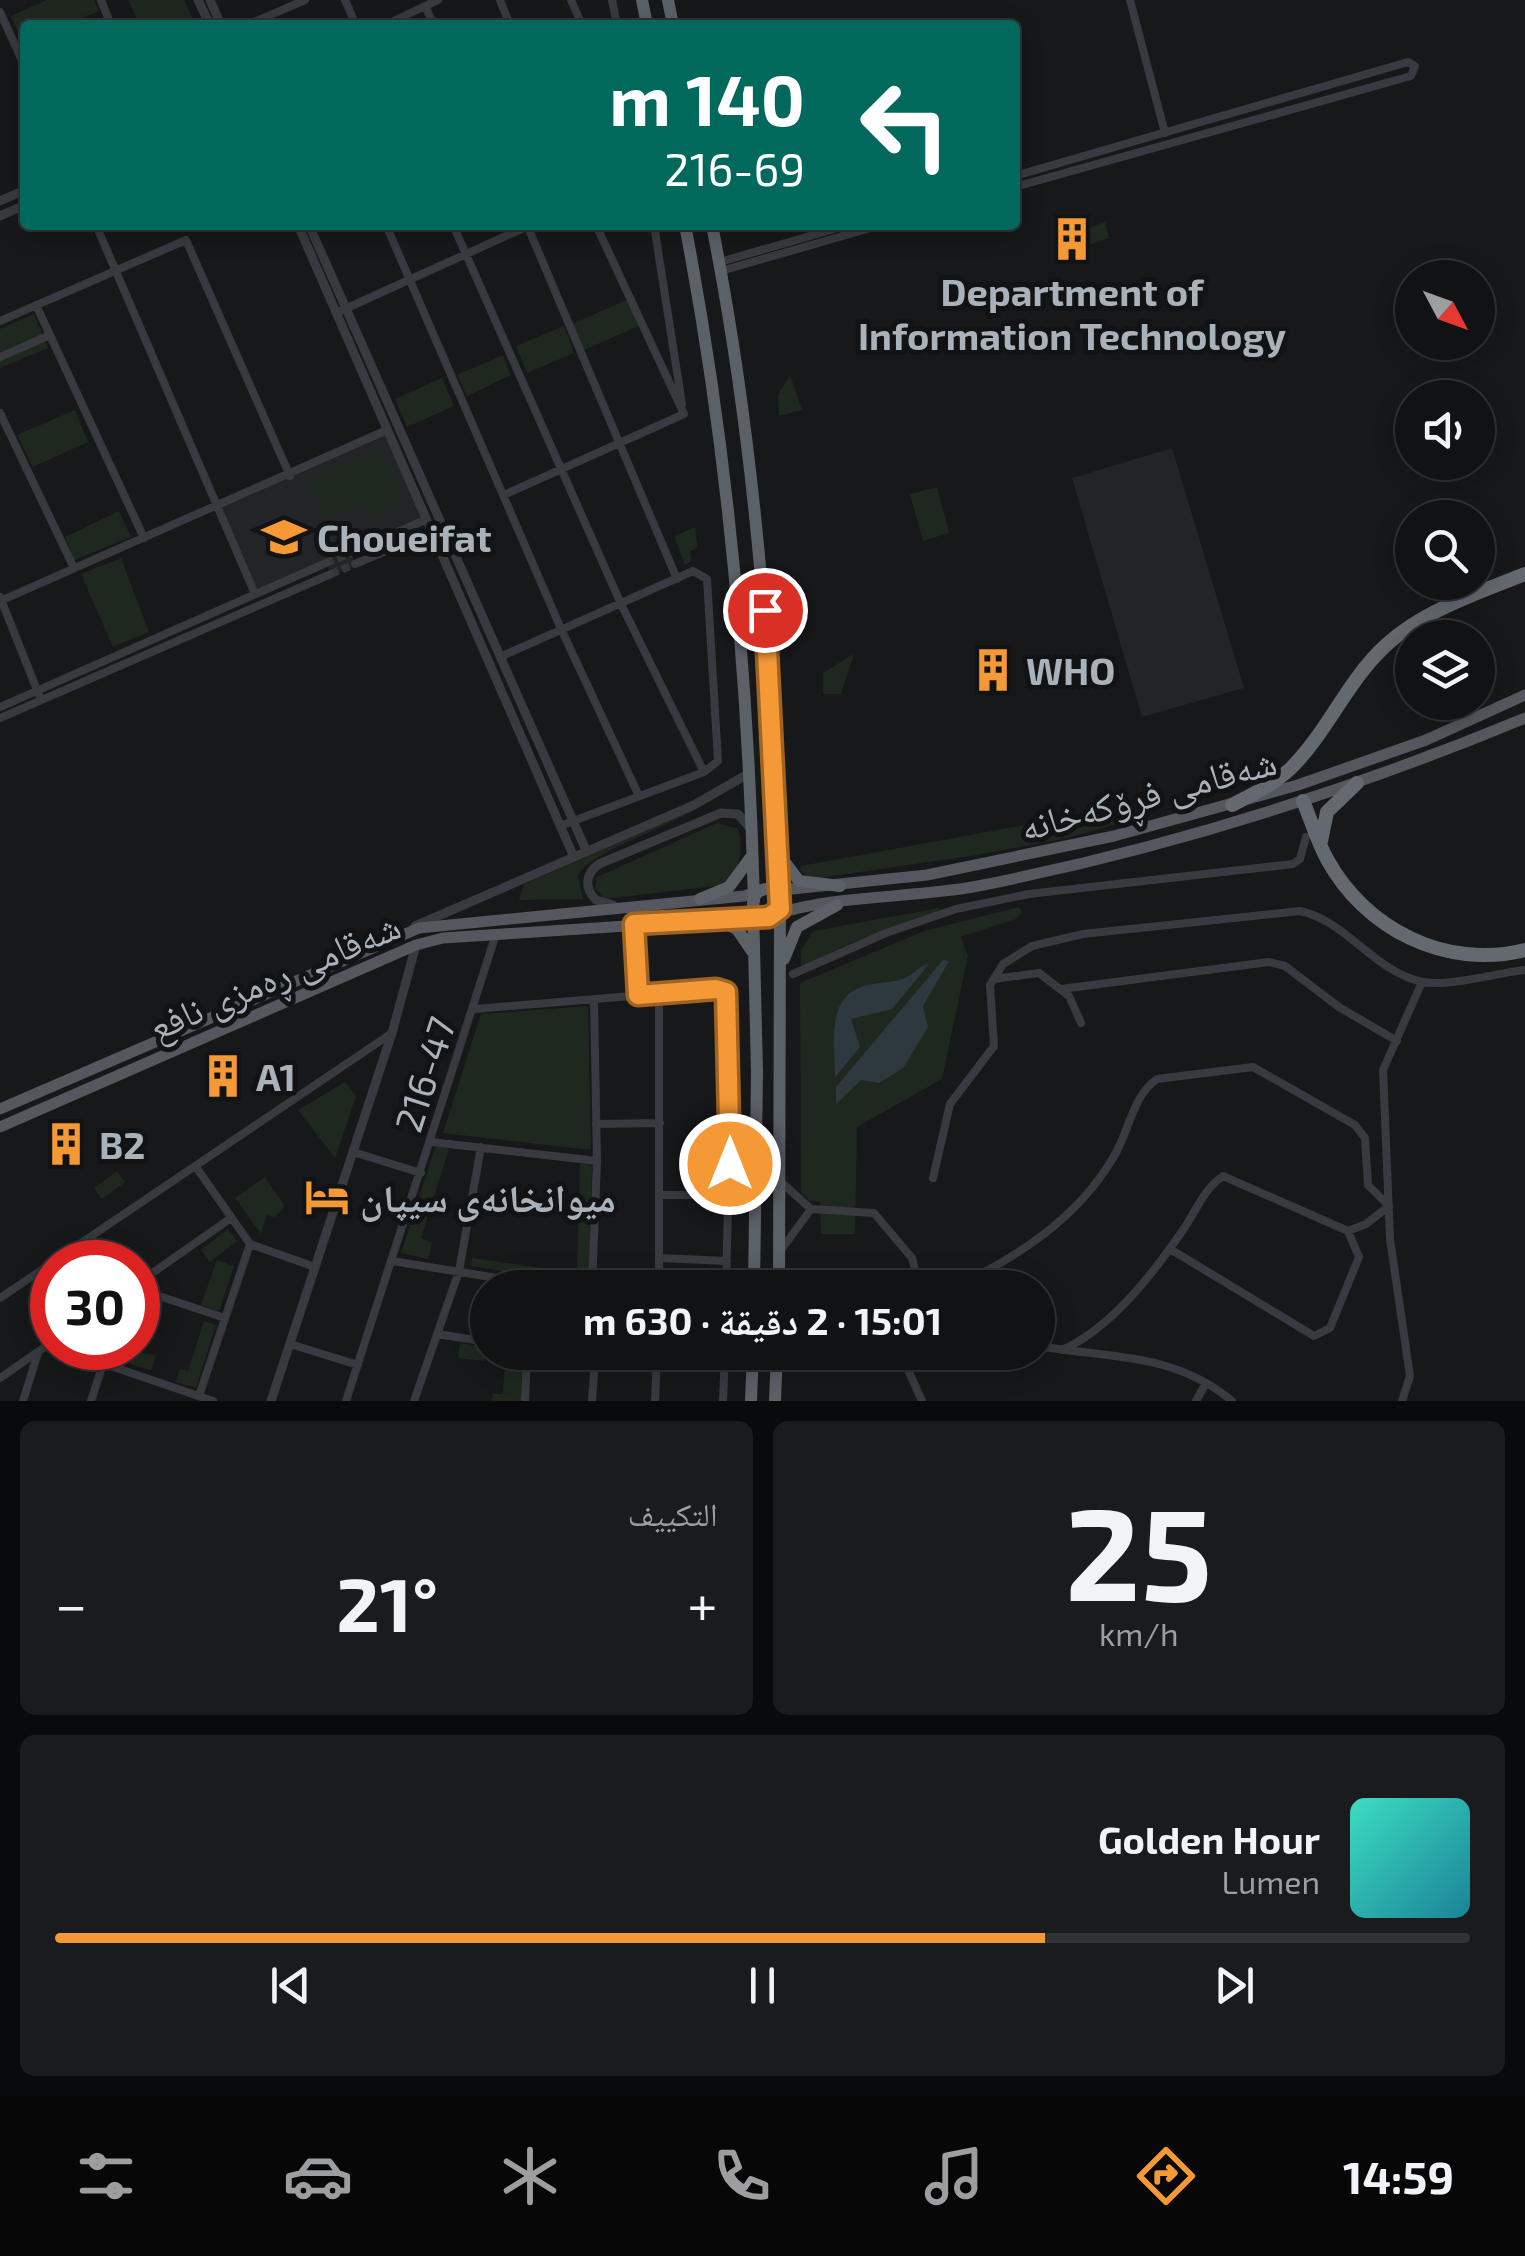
<!DOCTYPE html>
<html lang="ar">
<head>
<meta charset="utf-8">
<style>
	body { margin:0; font-family:"Exo 2","Noto Naskh Arabic",sans-serif; background:#1a1b1d; color:#f1f3f6; direction:rtl; height:100vh; display:flex; flex-direction:column; font-size:38px; white-space:nowrap }
	* { box-sizing:border-box; margin:0 }
	p { font-size:32px; color:#9c9ea0 }
	.icon { flex:none; width:55px; height:55px; fill:none; stroke:currentColor; stroke-width:2; stroke-linecap:round; stroke-linejoin:round }
	.map { position:relative; height:1401px; overflow:hidden; direction:ltr }
	.details { display:flex; flex-direction:column; gap:20px; padding:20px; background:#090a0b; flex:1 }
	.details>* { flex:none }
	.guide { position:absolute; left:20px; top:20px; width:1000px; height:210px; border-radius:10px; box-shadow:0 5px 25px #0003,0 0 0 2px #303234; direction:rtl; background:#00695c; color:#fff; overflow:hidden }
	.needle { width:65px; rotate:131deg }
	.buttons { position:absolute; left:1395px; top:260px; display:grid; gap:20px }
	.buttons a { display:grid; place-items:center; width:100px; height:100px; border-radius:50%; background:#111214; box-shadow:0 5px 25px #0003,0 0 0 2px #303234; font-size:50px }
	.speed { position:absolute; left:30px; top:1240px; display:flex; gap:20px; font-size:50px; font-weight:700; text-align:center }
	.speed>* { display:grid; place-content:center; width:130px; height:130px; border-radius:50%; background:#111214; box-shadow:0 5px 25px #0003,0 0 0 2px #303234; line-height:1 }
	.speed .limit { border:15px solid #d22; background:#fff; color:#111 }
	.pin { position:absolute; display:grid; place-items:center; width:85px; height:85px; color:#fff; margin:-42px; border:5px solid #fff; border-radius:50%; box-shadow:0 2px 10px #0007 }
	.me { position:absolute; width:110px; margin:-55px; rotate:0deg; stroke-linejoin:round; filter:drop-shadow(0 0 8px #0008) }
	.turn { display:flex; align-items:center; gap:35px; height:210px; padding:0 50px; font-size:45px }
	.turn .icon { width:130px; height:130px; stroke-width:2.5 }
	.turn b { display:block; font-size:70px; line-height:85px }
	.big { font-size:75px; font-weight:700; line-height:1.1 }
	.details .tile { flex:1; display:flex; flex-direction:column; justify-content:center; gap:15px; min-width:0; padding:0 35px; border-radius:15px; background:#1a1b1d }
	.details .dial { align-items:center; gap:0 }
	.dial b { font-size:130px; line-height:1 }
	.song { display:flex; align-items:center; gap:30px }
	.cover { width:120px; height:120px; border-radius:15px; background:linear-gradient(135deg,hsl(170 70% 55%),hsl(190 70% 35%)) }
	.played { height:10px; border-radius:5px; background:linear-gradient(90deg,#f49935 70%,#303234 70%) }
	.keys { display:flex; justify-content:space-around; direction:ltr }
	.heat { display:flex; justify-content:space-between; align-items:center; font-size:55px; direction:ltr }
	.details .tiles { flex:1; display:grid; gap:20px; grid-template-columns:1fr 1fr }
	.tile:last-child { grid-column:span 2 }
	.trip { position:absolute; left:470px; top:1270px; width:585px; height:100px; border-radius:50px; background:#111214; box-shadow:0 5px 25px #0003,0 0 0 2px #303234; font-weight:700; line-height:100px; text-align:center; direction:rtl }
	.tab-bar { display:flex; height:160px; justify-content:space-around; align-items:center; background:#070708; color:#9c9ea0 }
	.tab-bar .icon { width:70px; height:70px }
	.tab-bar .selected { color:#f49935 }
	.tab-bar b { font-size:45px; color:#f1f3f6 }
	.map>svg:first-child { display:block }
</style>
</head>
<body>
<div class="map">
<svg width="1525" height="1401" viewBox="0 0 1525 1401">
	<rect width="100%" height="100%" fill="#17181a"/>
	<path fill="#232427" d="M387,430l38,90 -74,33 5,12 -24,11 -6,-12 -71,30 -37,-89z
		M1172,448l72,240 -102,29 -70,-239z"/>
	<path fill="#1f281f" d="M47,0h47l5,11 -34,14h-40l-2,19 -12,-28z
		M128,0h56l12,25h-56z
		M1105,222l4,16 -36,12 -5,-15z
		M631,298l12,26 -61,27 -12,-26z
		M34,314l14,34 -48,20v-39z
		M564,326l10,27 -47,20 -11,-27z
		M503,355l8,20 -44,21 -10,-21z
		M790,375l12,35 -23,6 -1,-21z
		M442,378l12,28 -47,21 -12,-28z
		M75,410l13,32 -55,25 -16,-32z
		M381,448l24,56 -39,17 -7,-16 -34,15 -19,-41z
		M937,487l12,46 -26,8 -13,-47z
		M119,511l12,26 -57,23 -9,-23z
		M695,527l3,21 -8,3 1,10 -6,4 -11,-29z
		M121,558l28,74 -36,15 -32,-73z
		M854,654l-13,40h-18v-21z
		M1135,805l2,13 -70,20 -90,17 -158,23 -11,-1 -8,-7 1,-4z
		M694,810c-25,17 -107,43 -116,66l5,23 -64,1 5,-16z
		M717,823l21,6c6,21 2,41 -14,56l-120,14 -9,-11 2,-11z
		M1019,907l3,5 -6,7 -55,18 7,19 -26,123 -85,48 -2,107h-34l-1,-33h-10l-9,-9 -1,-209 124,-52z
		M939,908l-1,6 -75,24 -62,29v-17l12,-19z
		M588,1006l3,144 -148,-17 38,-119z
		M345,1082l11,14 -21,62 -37,-48z
		M436,1145l13,4 -28,89 11,5 -4,16 -27,-6z
		M580,1163l12,3 -3,119 -118,-19 1,-8 105,15z
		M117,1171l8,11 -23,17 -8,-11z
		M265,1177l20,29 -10,11 -8,-2 -6,19 -26,-36z
		M228,1229l9,12 -27,21 -9,-12z
		M217,1260l17,6 -15,45 -18,-6z
		M204,1321l12,4 -20,63 -20,-6 4,-13 8,2z
		M460,1343l26,4 -2,14 -26,-3z
		M113,1348l43,7 -5,15 -41,-12z
		M495,1353h27l-1,48h-29l1,-7h10l2,-30 -10,-1z"/>
	<path fill="#2d393e" d="M943,960l6,1 -26,45 5,21 -25,41 -24,15 -18,-3 -25,24v-17z
		M929,964l-37,45 -41,10 9,28 -25,30c0,-32 -10,-79 29,-91 12,-4 27,-3 39,-7 11,-4 13,-12 26,-15z"/>
	<g fill="none" stroke-linecap="round" stroke-linejoin="round">
		<path stroke="#34373a" stroke-width="8" stroke-dasharray="8 4" stroke-linecap="butt" d="M326,563l25,-10
			M331,574l24,-10"/>
		<path stroke="#383a3f" stroke-width="8" d="M101,0l10,25
			M345,0l11,25
			M500,0l10,25
			M571,0l11,25
			M612,0l5,25
			M1130,0l35,133
			M425,6l9,19
			M0,12l25,55
			M247,25l58,-25
			M385,25l53,-25
			M1015,176l393,-114 7,4 -4,10 -396,111
			M96,225l159,369
			M386,225l176,406 77,165
			M453,225l168,379 83,168
			M527,225l150,354
			M596,225l88,189
			M654,225l28,179
			M720,262l128,-37
			M721,271l160,-46
			M36,305l108,233
			M336,313l192,-87
			M0,321l186,-81 104,236
			M0,357l50,-22
			M0,413l74,155
			M504,495l180,-81
			M351,553l74,-33
			M355,564l76,-32
			M0,597l39,98
			M0,601l387,-171
			M500,657l193,-86 14,8 11,182 -14,11 -144,54
			M0,707l326,-144
			M0,718l331,-144
			M634,925l4,70
			M793,974l93,-41 70,-24 73,-15 264,-30 7,-5 6,-22
			M994,979l45,-6 30,23 12,27
			M1061,989l208,-27 16,4 54,41 58,34
			M474,1009l242,-20 10,4 3,170 -3,125
			M596,1124l64,-1
			M431,1142l166,19
			M353,1152l68,21
			M196,1167l54,77 65,23
			M933,1178l17,-74 44,-58 -4,-61 13,-21 29,-18 51,-12 217,-23c47,10 74,61 123,71 26,5 74,-9 102,-12
			M781,1182l30,27 63,4 38,45 8,30
			M660,1195h68
			M1170,1249l144,87 16,-8 29,-71 -11,-26
			M781,1250l30,-41
			M659,1258l68,3
			M392,1261l167,27
			M53,1262l339,-229
			M138,1283l93,-65
			M592,1288l5,-127 -3,-162
			M659,1288v-295
			M953,1288c63,-30 124,-69 160,-130 16,-25 19,-62 44,-79l96,-12 102,58 10,13 3,47 21,21 -23,18 -18,7 -125,-55c-19,13 -26,33 -38,51 -30,44 -73,101 -123,123
			M138,1289l87,29
			M0,1298l52,-35
			M437,1334l51,8
			M290,1344l68,21
			M1038,1346c69,12 136,6 194,55
			M58,1348l155,53
			M556,1352l100,17
			M900,1352l22,49
			M0,1378l52,-36
			M199,1396l51,-152
			M23,1401l15,-48
			M91,1401l12,-37
			M346,1401l150,-467
			M414,1401l45,-130 22,-124
			M525,1401l2,-49
			M592,1401l3,-42
			M655,1401l2,-49
			M723,1401l2,-49
			M1196,1401l10,-18
			M1402,1401l8,-25 -20,-137 -7,-169 39,-88"/>
		<path stroke="#383a3f" stroke-width="9" d="M198,0l12,25
			M210,0l11,25
			M0,201l25,-11
			M0,216l25,-11
			M298,225l275,630
			M309,225l277,625
			M613,905l-17,-5c-12,-12 -11,-26 3,-36l122,-51 17,1 11,13
			M415,926l279,-121 54,-31
			M271,1401l121,-368 24,-88"/>
		<path stroke="#54585e" stroke-width="11" d="M772,891l155,-16 187,-39 184,-51 128,-45 99,-45
			M774,915c55,-20 143,-17 204,-29 187,-37 371,-95 547,-168
			M0,1109l419,-181 325,-32 19,-6
			M0,1127l416,-182 27,-7 321,-21"/>
		<path stroke="#5c6067" stroke-width="12" d="M642,0l5,25
			M668,0l5,25
			M685,225c43,223 63,449 69,676
			M712,225c44,222 60,447 67,673
			M781,857l18,24 41,5
			M753 903a14 14 0 1 1 28 0a14 14 0 1 1-28 0Z
			M700,899l29,-12 22,-30
			M753,905l4,167 -3,216
			M714,918l23,11 15,22
			M784,959l13,-32 40,-22
			M729,1163l28,-5
			M779,1288l1,-381
			M751,1401l2,-49
			M775,1401l2,-49"/>
		<path stroke="#646970" stroke-width="14" d="M1303,801c8,19 14,40 24,58 38,70 119,111 198,91
			M1232,805c19,-10 42,-21 58,-36 35,-34 54,-81 88,-116 38,-40 97,-59 147,-79
			M1321,841l6,-29 30,-29"/>
	</g>
	<g fill="none" stroke-linecap="round" stroke-linejoin="round">
		<g stroke="#9f6322" stroke-width="25">
			<path id="route" d="M730,1164l-4,-172 -10,-3 -78,6 -4,-71 135,-7 11,-8 -15,-299"/>
		</g>
		<use href="#route" stroke="#f49935" stroke-width="18"/>
	</g>
	<defs>
		<g id="building-bare" transform="scale(3.45)"><path d="M-4-6H4V6H1V3H-1V6H-4ZM-2.5-4.3h1.7v1.8h-1.7ZM.8-4.3h1.7v1.8H.8ZM-2.5-1h1.7V.8h-1.7ZM.8-1h1.7V.8H.8Z" fill="#f49935" stroke="#121315" stroke-width="2.5" paint-order="stroke"/></g>
		<g id="school-bare" transform="scale(3.45)"><path d="M0-5L7-2L0 1L-7-2ZM-4 1L0 2.5L4 1V4Q0 6-4 4Z" fill="#f49935" stroke="#121315" stroke-width="2.5" paint-order="stroke"/></g>
		<g id="hotel-bare" transform="scale(3.45)"><path d="M-6-4.5h1.5V1H6V5H4.5V3h-9V5H-6ZM-4 0a1.8 1.8 0 1 1 3.6 0ZM.5 0V-2.5h3Q6-2.5 6 0Z" fill="#f49935" stroke="#121315" stroke-width="2.5" paint-order="stroke"/></g>
	</defs>
	<g fill-rule="evenodd">
		<use href="#building-bare" x="1072" y="239"/>
		<use href="#school-bare" x="284" y="537"/>
		<use href="#building-bare" x="993" y="670"/>
		<use href="#building-bare" x="223" y="1076"/>
		<use href="#building-bare" x="66" y="1144"/>
		<use href="#hotel-bare" x="327" y="1197"/>
	</g>
	<g text-anchor="middle" dominant-baseline="central" stroke-width="10" stroke-linejoin="round" paint-order="stroke">
		<g font-size="38" font-weight="bold" fill="#a9b1b9" stroke="#121315" text-anchor="start">
			<text x="1072" y="291" text-anchor="middle">Department of<tspan x="1072" dy="44">Information Technology</tspan></text>
			<text x="317" y="537">Choueifat</text>
			<text x="1026" y="670">WHO</text>
			<text x="256" y="1076">A1</text>
			<text x="99" y="1144">B2</text>
			<text x="360" y="1197">میوانخانەی سیپان</text>
		</g>
		<g font-size="38" fill="#a9b1b9" stroke="#121315">
			<text transform="translate(1148 793) rotate(-15)">شەقامی فڕۆکەخانە</text>
			<text transform="translate(274 975) rotate(-23)">شەقامی ڕەمزی نافع</text>
			<text transform="translate(424 1074) rotate(-72)">216-47</text>
		</g>
	</g>
</svg>
<div class="buttons">
<a><svg class="needle" viewBox="-14 -14 28 28"><path d="M0-13l5 13h-10z" fill="#e53935"/><path d="M0 13l5-13h-10z" fill="#9c9ea0"/></svg></a>
<a><svg class="icon" aria-label="sound" viewBox="0 0 24 24"><path d="M4 9h4l5-4v14l-5-4H4zM17 9q2 3 0 6"/></svg></a>
<a><svg class="icon" aria-label="search" viewBox="0 0 24 24"><circle cx="10" cy="10" r="6"/><path d="M15 15l6 6"/></svg></a>
<a><svg class="icon" aria-label="layers" viewBox="0 0 24 24"><path d="M12 4l9 5-9 5-9-5zM3 14l9 5 9-5"/></svg></a>
</div>
<div class="speed"><div class="limit">30</div></div>
<div class="pin" style="left:765px;top:610px;background:#d93025"><svg class="icon" aria-label="arrive" viewBox="0 0 24 24"><path d="M6 21V4h12l-3 4 3 4H6"/></svg></div>
<svg class="me" style="left:730px;top:1164px" viewBox="-20 -20 40 40"><circle r="17" fill="#f49935" stroke="#fff" stroke-width="3"/><path d="M0-11L8 9 0 5-8 9z" fill="#fff"/></svg>
<div class="trip">15:01 · 2 دقيقة · 630 m</div>
<div class="guide">
<div class="turn"><svg class="icon" aria-label="left" viewBox="0 0 24 24"><path d="M17 20v-9H6M10 6l-5 5 5 5"/></svg><div><b>140 m</b>216-69</div></div>
</div>
</div>
<section class="details">
<div class="tiles">
<div class="tile dial"><b>25</b><p>km/h</p></div>
<div class="tile"><p>التكييف</p>
<div class="heat"><a>−</a><b class="big">21°</b><a>+</a></div>
</div>
<div class="tile">
<div class="song"><i class="cover"></i><div><b>Golden Hour</b><p>Lumen</p></div></div>
<div class="played"></div>
<div class="keys"><svg class="icon" aria-label="previous" viewBox="0 0 24 24"><path d="M18 5L8 12l10 7zM5 5v14"/></svg><svg class="icon" aria-label="pause" viewBox="0 0 24 24"><path d="M8 5v14M16 5v14"/></svg><svg class="icon" aria-label="next" viewBox="0 0 24 24"><path d="M6 5l10 7-10 7zM19 5v14"/></svg></div>
</div>
</div>
</section>
<nav class="tab-bar">
<b>14:59</b>
<svg class="icon selected" aria-label="directions" viewBox="0 0 24 24"><path d="M12 3l9 9-9 9-9-9zM9 14v-3h6M13 9l2 2-2 2"/></svg>
<svg class="icon" aria-label="music" viewBox="0 0 24 24"><path d="M9 18V5l10-2v13"/><circle cx="6" cy="18" r="3"/><circle cx="16" cy="16" r="3"/></svg>
<svg class="icon" aria-label="phone" viewBox="0 0 24 24"><path d="M5 4h4l2 5-3 2q2 4 5 5l2-3 5 2v4C11 20 4 13 5 4z"/></svg>
<svg class="icon" aria-label="climate" viewBox="0 0 24 24"><path d="M12 3v18M4 7l16 10M4 17L20 7"/></svg>
<svg class="icon" aria-label="car" viewBox="0 0 24 24"><path d="M5 17H2v-5l4-1 3-4h7l3 4 3 1v5h-3M9 17h6M6 11h13"/><circle cx="7" cy="17" r="2"/><circle cx="17" cy="17" r="2"/></svg>
<svg class="icon" aria-label="filters" viewBox="0 0 24 24"><path d="M4 7h16M4 17h16"/><circle cx="9" cy="7" r="2"/><circle cx="15" cy="17" r="2"/></svg>
</nav>
</body>
</html>
